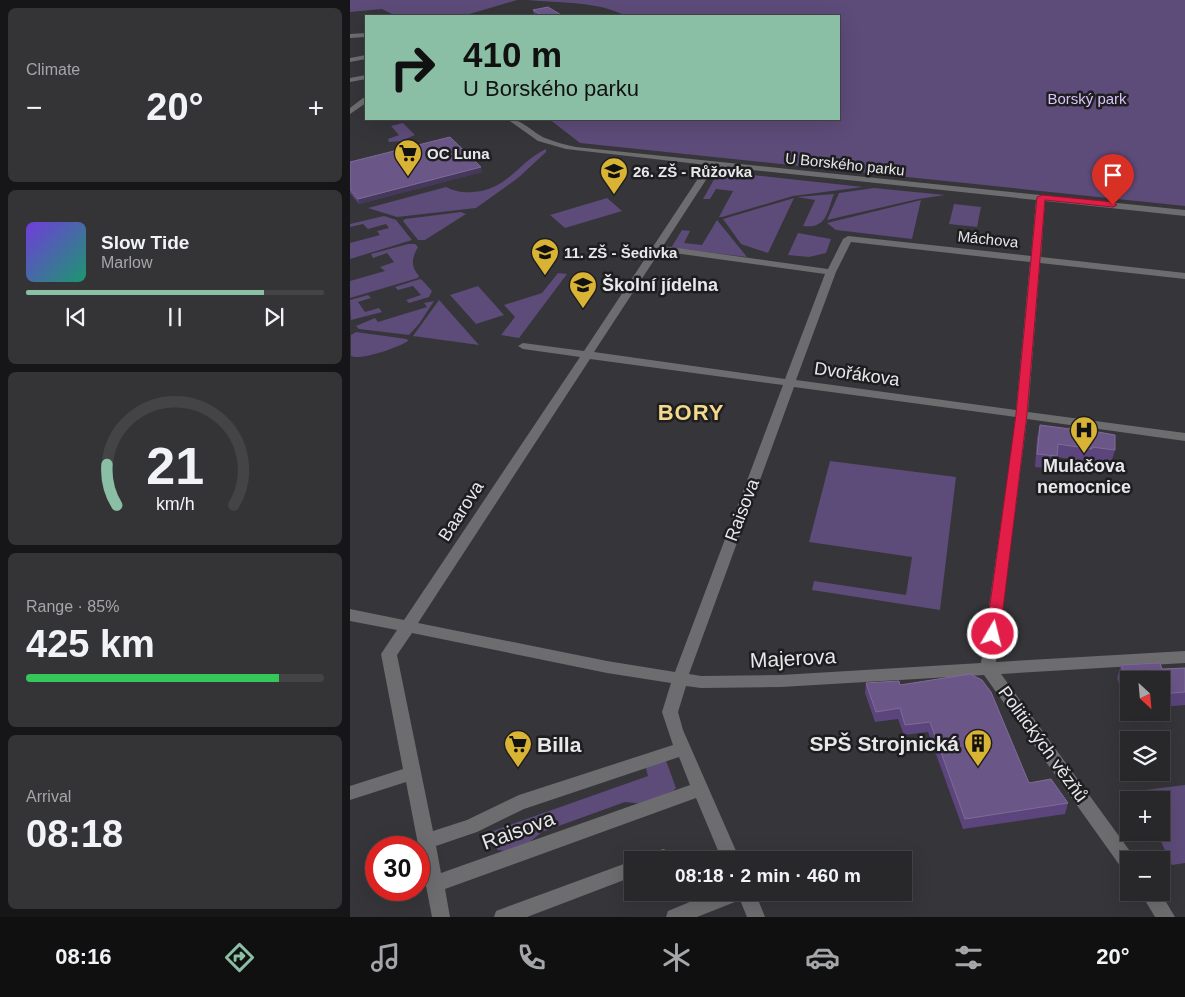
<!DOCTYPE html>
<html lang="en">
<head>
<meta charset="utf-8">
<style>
	body { margin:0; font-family:Arial,sans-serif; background:#343437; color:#f1f3f6; height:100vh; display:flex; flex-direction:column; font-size:19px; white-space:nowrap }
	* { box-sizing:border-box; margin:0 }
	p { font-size:16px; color:#a5a6a9 }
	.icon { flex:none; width:28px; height:28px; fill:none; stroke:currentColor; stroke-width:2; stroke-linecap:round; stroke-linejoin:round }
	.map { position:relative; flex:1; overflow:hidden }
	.details { display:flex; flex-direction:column; gap:8px; padding:8px; background:#161618; width:350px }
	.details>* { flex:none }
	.top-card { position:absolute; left:15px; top:15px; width:475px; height:105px; border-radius:0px; box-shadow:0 5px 20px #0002,0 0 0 1px #444447; background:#8abfa5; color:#111; overflow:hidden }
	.needle { width:32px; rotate:154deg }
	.controls { position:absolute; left:770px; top:671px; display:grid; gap:10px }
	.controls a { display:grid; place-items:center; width:50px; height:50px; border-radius:0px; background:#28282b; box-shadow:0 5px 20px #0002,0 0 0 1px #444447; font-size:25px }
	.speed { position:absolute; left:15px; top:836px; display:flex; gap:10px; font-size:25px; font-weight:700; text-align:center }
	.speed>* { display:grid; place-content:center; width:65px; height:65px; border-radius:50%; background:#28282b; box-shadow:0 5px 20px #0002,0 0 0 1px #444447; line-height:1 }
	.speed .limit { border:8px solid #d22; background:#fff; color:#111 }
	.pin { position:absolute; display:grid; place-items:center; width:42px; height:42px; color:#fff; margin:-51px -21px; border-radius:50% 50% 50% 0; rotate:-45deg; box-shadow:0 0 5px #0007 }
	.pin .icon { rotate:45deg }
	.me { position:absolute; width:55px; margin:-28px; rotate:8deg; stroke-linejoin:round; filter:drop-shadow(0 0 4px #0008) }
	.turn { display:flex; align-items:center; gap:18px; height:105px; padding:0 15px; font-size:22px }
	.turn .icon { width:65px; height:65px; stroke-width:2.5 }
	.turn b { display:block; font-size:35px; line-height:42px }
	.big { font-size:38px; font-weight:600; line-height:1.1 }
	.details .widget { flex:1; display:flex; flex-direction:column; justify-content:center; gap:8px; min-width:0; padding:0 18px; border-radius:8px; background:#343437 }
	.details .dial { align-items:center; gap:0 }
	.dial svg { height:130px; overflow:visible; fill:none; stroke:#444447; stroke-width:7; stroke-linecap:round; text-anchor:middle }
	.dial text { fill:#f1f3f6; stroke:none }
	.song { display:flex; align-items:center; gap:15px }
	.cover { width:60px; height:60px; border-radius:8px; background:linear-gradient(135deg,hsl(260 70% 55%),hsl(160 70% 35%)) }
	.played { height:5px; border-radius:2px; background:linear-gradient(90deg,#8abfa5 80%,#444447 80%) }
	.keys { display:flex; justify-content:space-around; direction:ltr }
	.heat { display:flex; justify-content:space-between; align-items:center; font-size:28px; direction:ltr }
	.charge { height:8px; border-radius:4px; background:linear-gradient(90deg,#34c759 85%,#444447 0) }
	.trip { position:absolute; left:274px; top:851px; width:288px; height:50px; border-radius:0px; background:#28282b; box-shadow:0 5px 20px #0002,0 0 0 1px #444447; font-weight:600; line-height:50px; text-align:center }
	.tabs { display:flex; height:80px; justify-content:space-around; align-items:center; background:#101011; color:#a5a6a9 }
	.tabs .icon { width:35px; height:35px }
	.tabs .current { color:#8abfa5 }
	.tabs b { font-size:22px; color:#f1f3f6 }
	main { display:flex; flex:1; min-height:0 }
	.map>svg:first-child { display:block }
</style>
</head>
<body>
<main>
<section class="details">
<div class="widget"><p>Climate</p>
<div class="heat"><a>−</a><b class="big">20°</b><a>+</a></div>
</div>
<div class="widget">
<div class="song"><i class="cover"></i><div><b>Slow Tide</b><p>Marlow</p></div></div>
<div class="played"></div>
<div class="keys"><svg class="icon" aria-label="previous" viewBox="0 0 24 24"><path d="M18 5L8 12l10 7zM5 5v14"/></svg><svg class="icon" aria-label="pause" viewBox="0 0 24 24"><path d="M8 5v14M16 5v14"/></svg><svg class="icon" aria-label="next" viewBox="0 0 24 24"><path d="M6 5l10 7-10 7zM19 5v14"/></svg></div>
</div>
<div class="widget dial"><svg viewBox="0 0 100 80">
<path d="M14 69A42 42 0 1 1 86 69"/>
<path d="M14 69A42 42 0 0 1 8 44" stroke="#8abfa5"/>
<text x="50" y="56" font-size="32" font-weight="700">21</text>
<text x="50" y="72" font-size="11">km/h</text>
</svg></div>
<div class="widget"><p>Range · 85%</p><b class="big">425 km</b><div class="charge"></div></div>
<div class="widget"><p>Arrival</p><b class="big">08:18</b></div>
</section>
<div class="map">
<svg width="835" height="917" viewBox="0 0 835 917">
	<rect width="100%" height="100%" fill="#363539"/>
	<path fill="#5d4b79" d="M0,0h167l-54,16h-67l-14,-7 -32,3z
		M177,0h658v206l-605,-63 -31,-24h290v-103h-213c-28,-15 -67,-13 -99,-16z
		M53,123l12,12 -14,6 -12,1 -1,-3 11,-4 -8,-9z
		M196,149v3l-28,26 -42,30 -79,9 -29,-9 78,-21c8,4 16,6 26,5 35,-1 46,-30 74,-43z
		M372,172h2l139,15 -70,9 -71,21h-3l14,-26 -17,-2 -6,10h-7l14,-25z
		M524,188l71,7 -27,4 -91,21 12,-27z
		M484,194c-7,18 -7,35 -31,32l12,-26 -18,-3z
		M257,198l15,13 -57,17 -15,-13z
		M444,198l-26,55 -27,-9 -18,-25z
		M571,200l-9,39 -76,-9 -9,-7z
		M604,204l27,3 -4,20 -28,-3z
		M111,212l5,2 -41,26h-7l-15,-19 2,-2z
		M34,216l12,4 16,20 -62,19v-16l30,-8 -3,-4 12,-3 -3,-4 -18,5 -5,-5 -13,3v-3z
		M367,220l30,37 -76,-9 11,-18 8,1 -6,12 18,2z
		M448,233l33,6 -5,14 -17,4 -21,-2z
		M58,244h7l3,3c-6,11 -8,19 1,29l-1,2 -68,20v-17l35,-10 -5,-4 14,-5 -7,-9 -14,5 -2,-4z
		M208,273l9,1 -48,64 -18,-3 14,-18 -11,-12 38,-12z
		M70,279l2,1 10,11 -3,6 -20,6 -3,-3 15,-5 -8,-9 -15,4 -3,-3z
		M128,286l26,29 -28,9 -26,-29z
		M18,295l3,3 -13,4 7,10 14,-4 3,4 -31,8 -1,-20z
		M89,300l1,1 39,44 -66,-9z
		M84,301l-15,23 -10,11 -50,-6 -3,-3 19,-8 3,4 49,-15 -3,-4z
		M6,332l51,7 1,2c-9,6 -47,20 -57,15v-21z
		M480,461l126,16 -16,133 -128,-20 2,-9 92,14 6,-38 -103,-15z
		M315,758l11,30 -3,3 -30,13 -18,-2 -83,30 -15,12 -21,7 -8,-1 -5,-5 -3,-13 158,-56 -3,-11z
		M835,785v78l-13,2 -15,-32 4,-1v-32h-19l-5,-9z"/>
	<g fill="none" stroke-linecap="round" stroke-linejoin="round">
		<path fill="#6d6d6f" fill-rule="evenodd" d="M16,33v4l-16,1v-4z
			M16,55v4l-16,3v-4z
			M16,75v4l-16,3v-4z
			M13,98h3v5l-16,11v-6z
			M157,119c14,-1 25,13 38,19 10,4 20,7 31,9l609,63v6l-140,-15 -4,56 144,16v6l-145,-16 -12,149 157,21v8l-158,-22 -31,243 189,-11v12l-184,11 134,184 1,2h-7v12l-6,-2 -139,-195 -203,12 -80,1 -15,-2 -8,26 5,18 57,130h-18l-26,-62 -251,91 5,28h-18l-26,-135 -56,18v-14l53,-17 -22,-115 16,-24 -47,-9v-12l54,11 176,-263 -57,-8 -5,-3 5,-3 61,8 123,-186 -141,-16 -28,-8zM365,166l321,34 -5,56 -183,-20 -5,3 -15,30 -165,-23zM501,242l179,20 -14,148 -220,-30 40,-108zM310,251l165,23 -40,105 -191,-27zM240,359l193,26 -108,287 -68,-11 -189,-38zM444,387l222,30 -35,246 -200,12 -80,1 -12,-2zM62,633l195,40 64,10 -9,29 11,33 -154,50 -52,25 -34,11 -36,-176zM329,757l11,28 -249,88 -5,-27 41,-14 47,-23z
			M313,849l6,2 3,6 -1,3h-24l3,-6z
			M282,861v16l-105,40h-33l2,-6z
			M364,892h41l10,25h-18l-7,-17 -43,17h-31l2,-6z
			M790,892h20l15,25h-20z"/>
	</g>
	<path fill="#5c447c" d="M183,10l30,6h-29z
		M0,162l132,10 -123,32 -9,-11z
		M690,425l75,25 -4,13 -22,-3 -1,2 -31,-5 -3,12 -19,-2 2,-29z
		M771,665l41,4 23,-1v37l-24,2v-27h-32v29l-12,-31z
		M516,683l34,2 129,98 39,20 -3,11 -102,15 -35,-97 -24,3 -6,-16 -23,3 -10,-29z"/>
	<path fill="#46375c" d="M131,167l1,5 -123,32 -1,-5z"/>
	<path fill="#6b5688" stroke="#7e6c97" d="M198,7l15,9h-20l-10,-6z
		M100,137l31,30 -123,32 -8,-10v-27z
		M690,425l30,4v-2l45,8v15l-23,-3v2l-34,-5 -1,12 -20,-2z
		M810,663l2,6 23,-1v24l-24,2v-14h-32v4l-8,-19z
		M620,674l12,6 9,12 38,91 22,-4 17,24 -103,16 -35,-97 -25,3 -5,-17 -24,4 -10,-29 33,-2 1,4z"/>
	<path fill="#e11d48" stroke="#92132f" d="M692,195l71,7 4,3 -4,2 -68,-7 -18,214 -27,220 -2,4 -5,1 -5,-1 -2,-4 30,-220 21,-217z"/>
	<defs>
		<g id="supermarket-pin" transform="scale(1.4375)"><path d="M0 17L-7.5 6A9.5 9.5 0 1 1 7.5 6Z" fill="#d9b334" stroke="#1e1d1f"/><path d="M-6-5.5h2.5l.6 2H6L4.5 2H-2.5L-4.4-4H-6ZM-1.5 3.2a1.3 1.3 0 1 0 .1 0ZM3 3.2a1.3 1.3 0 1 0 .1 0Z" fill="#111"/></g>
		<g id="school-pin" transform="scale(1.4375)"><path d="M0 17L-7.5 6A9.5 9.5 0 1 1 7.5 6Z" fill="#d9b334" stroke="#1e1d1f"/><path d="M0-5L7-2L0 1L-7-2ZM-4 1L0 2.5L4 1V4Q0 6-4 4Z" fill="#111"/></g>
		<g id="hospital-pin" transform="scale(1.4375)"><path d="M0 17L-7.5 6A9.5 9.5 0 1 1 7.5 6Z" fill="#d9b334" stroke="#1e1d1f"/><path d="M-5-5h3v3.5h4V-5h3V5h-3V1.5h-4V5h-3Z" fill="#111"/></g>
		<g id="building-pin" transform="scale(1.4375)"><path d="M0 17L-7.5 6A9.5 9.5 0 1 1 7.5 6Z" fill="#d9b334" stroke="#1e1d1f"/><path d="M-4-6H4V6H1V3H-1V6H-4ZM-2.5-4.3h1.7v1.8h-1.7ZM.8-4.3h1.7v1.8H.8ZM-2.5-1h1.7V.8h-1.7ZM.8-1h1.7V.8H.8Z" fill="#111"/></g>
	</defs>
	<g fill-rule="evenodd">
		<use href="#supermarket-pin" x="58" y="153"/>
		<use href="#school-pin" x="264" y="171"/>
		<use href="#school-pin" x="195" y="252"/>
		<use href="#school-pin" x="233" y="285"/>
		<use href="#hospital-pin" x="734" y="430"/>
		<use href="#building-pin" x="628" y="743"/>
		<use href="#supermarket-pin" x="168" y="744"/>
	</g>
	<g text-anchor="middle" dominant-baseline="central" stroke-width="5" stroke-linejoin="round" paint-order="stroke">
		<g font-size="15" fill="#d8c4fb" stroke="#1e1d1f">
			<text x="737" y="98">Borský park</text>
		</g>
		<g font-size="15" font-weight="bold" fill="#e8e7ea" stroke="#1e1d1f" text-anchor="start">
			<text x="77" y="153">OC Luna</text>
			<text x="283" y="171">26. ZŠ - Růžovka</text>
			<text x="214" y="252">11. ZŠ - Šedivka</text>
		</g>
		<g font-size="15" fill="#e8e7ea" stroke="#1e1d1f">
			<text transform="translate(495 164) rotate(6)">U Borského parku</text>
			<text transform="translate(638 239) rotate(6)">Máchova</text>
		</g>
		<g font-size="18" font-weight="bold" fill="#e8e7ea" stroke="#1e1d1f" text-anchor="start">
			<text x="252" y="285">Školní jídelna</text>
			<text x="734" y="466" text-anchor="middle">Mulačova<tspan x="734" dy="21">nemocnice</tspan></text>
		</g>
		<g font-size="18" fill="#e8e7ea" stroke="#1e1d1f">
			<text transform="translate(507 374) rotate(8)">Dvořákova</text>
			<text transform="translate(392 510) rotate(-69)">Raisova</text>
			<text transform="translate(111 511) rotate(-57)">Baarova</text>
			<text transform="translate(693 744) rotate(54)">Politických vězňů</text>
		</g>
		<g font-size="21" fill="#e8e7ea" stroke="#1e1d1f">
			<text transform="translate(443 658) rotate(-3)">Majerova</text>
			<text transform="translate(168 830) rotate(-20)">Raisova</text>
		</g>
		<g font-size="21" font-weight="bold" fill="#e8e7ea" stroke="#1e1d1f" text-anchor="end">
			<text x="609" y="743">SPŠ Strojnická</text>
			<text x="187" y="744" text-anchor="start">Billa</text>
		</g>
		<g font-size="22" font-weight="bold" letter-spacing="1" fill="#f3d98c" stroke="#1e1d1f">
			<text x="341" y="412">BORY</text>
		</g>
	</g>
</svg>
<div class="controls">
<a><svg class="needle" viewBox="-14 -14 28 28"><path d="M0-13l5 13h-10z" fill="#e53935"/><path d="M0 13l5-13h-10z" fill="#a5a6a9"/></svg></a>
<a><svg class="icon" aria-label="layers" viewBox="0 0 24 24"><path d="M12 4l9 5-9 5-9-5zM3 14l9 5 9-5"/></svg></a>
<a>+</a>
<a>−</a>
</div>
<div class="speed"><div class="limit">30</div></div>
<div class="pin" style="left:763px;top:205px;background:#d93025"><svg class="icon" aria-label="arrive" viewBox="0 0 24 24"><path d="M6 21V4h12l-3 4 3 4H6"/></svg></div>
<svg class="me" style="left:643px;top:634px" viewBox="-20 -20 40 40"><circle r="17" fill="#e11d48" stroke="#fff" stroke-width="3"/><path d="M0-11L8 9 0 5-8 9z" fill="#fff"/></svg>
<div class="trip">08:18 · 2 min · 460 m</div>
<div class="top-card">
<div class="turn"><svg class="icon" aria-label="right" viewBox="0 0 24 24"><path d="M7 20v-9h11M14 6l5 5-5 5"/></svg><div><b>410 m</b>U Borského parku</div></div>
</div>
</div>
</main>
<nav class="tabs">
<b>08:16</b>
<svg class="icon current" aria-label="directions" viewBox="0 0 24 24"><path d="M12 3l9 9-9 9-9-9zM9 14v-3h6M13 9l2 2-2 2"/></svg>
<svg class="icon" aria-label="music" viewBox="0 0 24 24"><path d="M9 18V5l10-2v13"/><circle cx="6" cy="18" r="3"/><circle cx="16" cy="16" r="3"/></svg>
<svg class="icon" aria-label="phone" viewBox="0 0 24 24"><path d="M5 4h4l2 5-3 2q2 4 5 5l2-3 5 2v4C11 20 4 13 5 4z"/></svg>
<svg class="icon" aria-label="climate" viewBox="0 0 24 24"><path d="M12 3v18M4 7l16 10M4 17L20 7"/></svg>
<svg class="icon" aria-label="car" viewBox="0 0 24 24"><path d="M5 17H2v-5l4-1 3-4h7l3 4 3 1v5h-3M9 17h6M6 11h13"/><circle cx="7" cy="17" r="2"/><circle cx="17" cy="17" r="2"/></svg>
<svg class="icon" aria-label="filters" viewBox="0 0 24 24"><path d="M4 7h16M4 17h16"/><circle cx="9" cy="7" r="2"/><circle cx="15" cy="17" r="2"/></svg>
<b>20°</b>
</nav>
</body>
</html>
